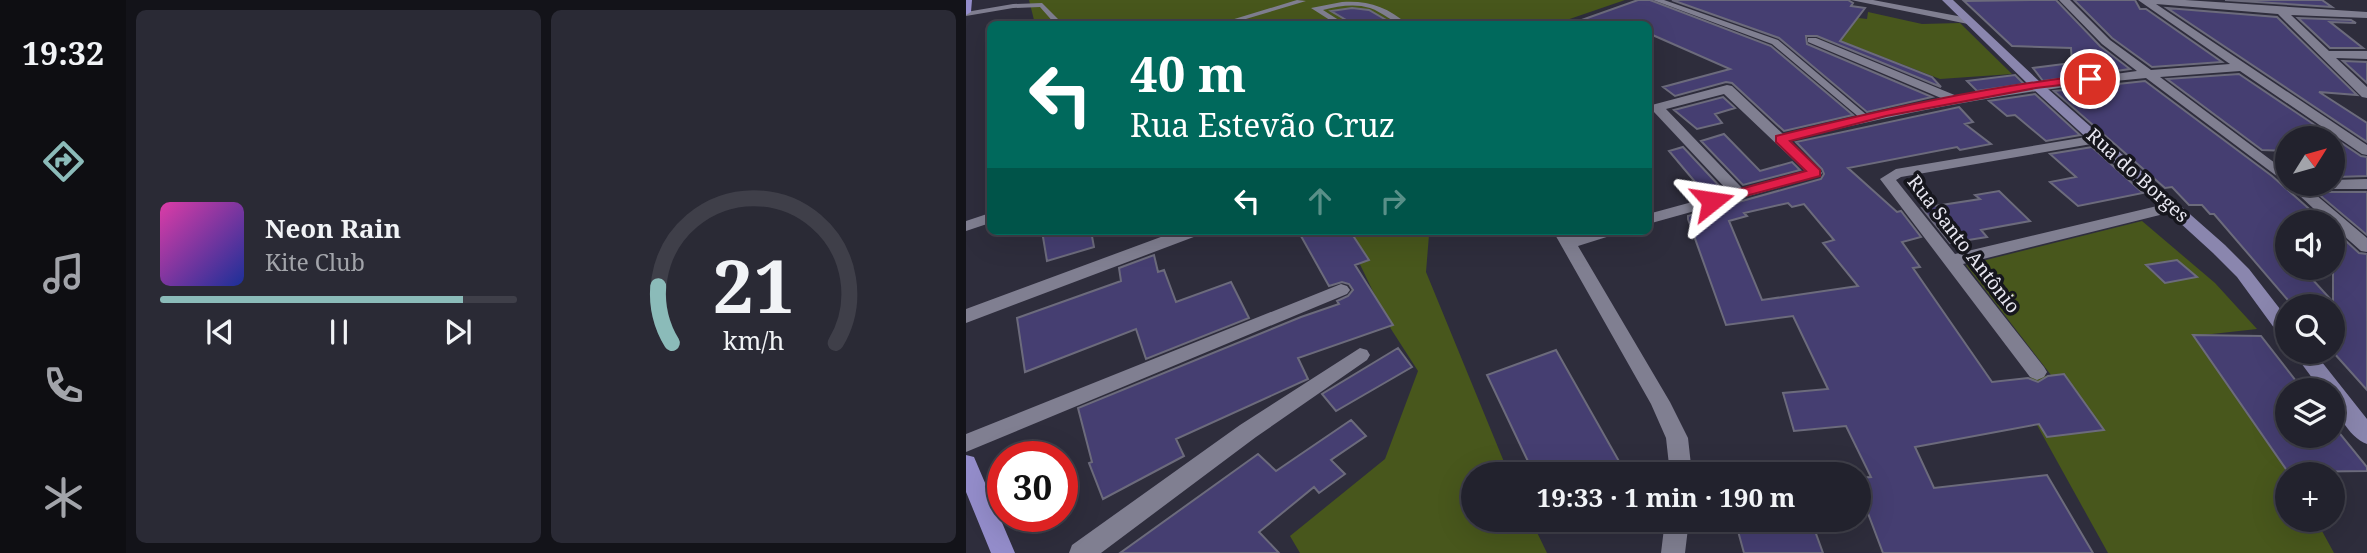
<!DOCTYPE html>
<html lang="pt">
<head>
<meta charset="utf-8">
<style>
	body { margin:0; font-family:"Noto Serif",serif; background:#2a2a35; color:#f1f3f6; height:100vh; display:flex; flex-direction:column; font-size:26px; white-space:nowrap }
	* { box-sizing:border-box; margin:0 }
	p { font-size:23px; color:#a2a4aa }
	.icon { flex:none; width:38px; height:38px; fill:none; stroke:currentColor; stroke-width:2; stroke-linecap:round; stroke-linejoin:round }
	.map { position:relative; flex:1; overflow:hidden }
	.details { display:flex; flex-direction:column; gap:10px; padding:10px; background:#131319; width:840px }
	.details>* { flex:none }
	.banner { position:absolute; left:21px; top:21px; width:665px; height:214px; border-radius:10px; box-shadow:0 7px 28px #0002,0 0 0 2px #3f3f49; background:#00695c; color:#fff; overflow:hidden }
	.needle { width:46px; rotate:53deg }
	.controls { position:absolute; left:1309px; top:126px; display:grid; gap:14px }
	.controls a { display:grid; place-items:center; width:70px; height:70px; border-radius:50%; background:#22222d; box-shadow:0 7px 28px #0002,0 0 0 2px #3f3f49; font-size:35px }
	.speed { position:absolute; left:21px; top:441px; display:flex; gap:14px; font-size:35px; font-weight:700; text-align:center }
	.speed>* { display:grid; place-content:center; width:91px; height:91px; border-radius:50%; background:#22222d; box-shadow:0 7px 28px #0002,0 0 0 2px #3f3f49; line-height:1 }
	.speed .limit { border:10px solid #d22; background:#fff; color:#111 }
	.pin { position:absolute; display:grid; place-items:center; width:60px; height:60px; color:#fff; margin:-30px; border:4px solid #fff; border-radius:50%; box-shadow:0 2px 7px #0007 }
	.me { position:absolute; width:77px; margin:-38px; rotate:75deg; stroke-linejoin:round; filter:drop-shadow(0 0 5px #0008) }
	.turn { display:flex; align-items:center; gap:24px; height:147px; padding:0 28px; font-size:32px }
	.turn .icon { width:91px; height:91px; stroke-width:2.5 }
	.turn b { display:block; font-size:49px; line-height:60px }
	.lanes { display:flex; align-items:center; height:66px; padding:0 28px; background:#0003; justify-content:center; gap:35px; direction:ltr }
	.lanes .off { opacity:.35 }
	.details .tile { flex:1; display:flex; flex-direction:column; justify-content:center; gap:10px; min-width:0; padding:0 24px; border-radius:10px; background:#2a2a35 }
	.details .dial { align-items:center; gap:0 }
	.dial svg { height:182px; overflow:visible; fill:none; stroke:#3f3f49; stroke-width:7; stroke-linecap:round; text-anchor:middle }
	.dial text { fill:#f1f3f6; stroke:none }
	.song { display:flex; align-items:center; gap:21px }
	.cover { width:84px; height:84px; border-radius:10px; background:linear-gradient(135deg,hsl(320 70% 55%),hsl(230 70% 35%)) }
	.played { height:7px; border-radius:4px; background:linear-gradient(90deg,#8bbbb9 85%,#3f3f49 85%) }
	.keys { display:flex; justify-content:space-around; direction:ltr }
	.details .tiles { flex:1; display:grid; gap:10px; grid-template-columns:repeat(2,1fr) }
	.trip { position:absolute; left:495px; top:462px; width:410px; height:70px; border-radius:35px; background:#22222d; box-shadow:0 7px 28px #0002,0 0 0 2px #3f3f49; font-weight:700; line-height:70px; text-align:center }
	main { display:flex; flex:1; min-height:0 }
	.dock { display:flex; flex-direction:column; width:126px; justify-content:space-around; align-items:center; background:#0e0e12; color:#a2a4aa }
	.dock .icon { width:49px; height:49px }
	.dock .on { color:#8bbbb9 }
	.dock b { font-size:32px; color:#f1f3f6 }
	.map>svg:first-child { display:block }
</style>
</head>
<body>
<main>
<nav class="dock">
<b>19:32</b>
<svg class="icon on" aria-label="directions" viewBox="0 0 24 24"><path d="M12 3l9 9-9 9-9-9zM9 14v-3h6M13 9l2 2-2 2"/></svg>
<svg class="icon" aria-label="music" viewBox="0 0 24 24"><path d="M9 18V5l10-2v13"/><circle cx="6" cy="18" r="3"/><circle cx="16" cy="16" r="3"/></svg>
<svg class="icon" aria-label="phone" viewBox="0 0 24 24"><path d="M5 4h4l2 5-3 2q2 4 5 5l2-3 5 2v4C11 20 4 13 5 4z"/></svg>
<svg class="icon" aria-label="climate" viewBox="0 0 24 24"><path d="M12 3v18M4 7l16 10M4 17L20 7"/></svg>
</nav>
<section class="details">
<div class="tiles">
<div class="tile">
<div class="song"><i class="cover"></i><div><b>Neon Rain</b><p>Kite Club</p></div></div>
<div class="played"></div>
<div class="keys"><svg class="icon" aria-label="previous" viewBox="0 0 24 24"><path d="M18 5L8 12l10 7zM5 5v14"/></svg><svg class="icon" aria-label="pause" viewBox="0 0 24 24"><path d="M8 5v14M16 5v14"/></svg><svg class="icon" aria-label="next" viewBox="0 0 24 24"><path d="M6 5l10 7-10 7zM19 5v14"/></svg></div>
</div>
<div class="tile dial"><svg viewBox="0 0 100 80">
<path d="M14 69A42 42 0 1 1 86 69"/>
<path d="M14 69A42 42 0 0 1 8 44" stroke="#8bbbb9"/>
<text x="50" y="56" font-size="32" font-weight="700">21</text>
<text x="50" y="72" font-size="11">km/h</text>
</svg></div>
</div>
</section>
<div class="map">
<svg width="1401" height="553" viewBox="0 0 1401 553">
	<rect width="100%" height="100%" fill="#2e2d3c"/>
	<path fill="#48571c" d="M63,0h596l-70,24h-520z
		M902,12l54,12 38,-1 52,51 -72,5 -101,-39 -8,3 -14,-6 25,-21 25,3z
		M1176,221l73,62 42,46 -63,7 96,138h-3v46h29l18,33h-226l-96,-173 39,-5 -85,-110z
		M378,231h89l-4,4 -3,37 83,202h-35v46h57l16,33h-247l-10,-17 95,-77 33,-88 -27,-42z"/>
	<path fill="#453e71" stroke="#6c6b7c" stroke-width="2" fill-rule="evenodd" d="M672,0h12l121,46 82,69 -69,16 -52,-48 -6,-1 -51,14 -12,-9 67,-18 -82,-36v-9h-72v-2z
		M706,0h176l5,3 -2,3 14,2 -25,33 92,36 9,10 -124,-51h-11l1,8 125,53 -65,15 -88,-74z
		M1065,0h25l44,46 30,23 -87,12 -10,-13 39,-5 -1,-15 -59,-2 -48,-45z
		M1108,0h61l5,9h6l76,53 -70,5 -40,-29z
		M1259,0h97l10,7z
		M386,8l17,2 24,14h-40l-22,-13z
		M1201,8l110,9 80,78 -38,-3 48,31v19z
		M1332,18l53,2 5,3 -26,-1 33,26h-33z
		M1377,61l24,1v21z
		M1273,74l122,82 6,1v19l-31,1 -3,-3v-36h-46v13l-25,-1 -95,-71z
		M1049,75l9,9 -47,7 -10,-10z
		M1179,81l127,95 52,46h-37v46h15l31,34v-73l26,24 8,1v136l-34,-38v-46h-40l-79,-92h-4l-8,-9h-13l-17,-18 -7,1 -111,-97z
		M1069,94l45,41 -34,6 -31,-26 -8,1 -18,-15z
		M757,97l12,11 -20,6 7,9 -25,6 -23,-19z
		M993,107l14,15 -8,2 26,20 -31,6 -3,-3 -109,21 49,44 4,-1 20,26 -19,5 18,25 -7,1 79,114 36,-4 10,4 10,-6 16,-2 40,56 -57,7 -8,-13 -124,23 19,41 113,-13 46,78h-210l-25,-66v-9l13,-1 -25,-51 -52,5 -11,-38 45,-4 -35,-73 -67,9 -38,-106v-3l133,-37 3,-5 -2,-5 -26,-27zM822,203l4,4 12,-3 30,36 -11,3 35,43 -96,14 -33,-79 18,-5 -3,-3z
		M758,134l36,37 32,-9 8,8 -57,15 -42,-44z
		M717,147l41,44 -18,4 -37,-44z
		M1126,147l51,46 -65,13 -28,-24 26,-5 -26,-23z
		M1033,191l31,30 -49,9 6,7 -37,6 -28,-35 58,-9 -5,-4z
		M1350,192h51v43z
		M76,231h49l3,16 -47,14z
		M350,231h34l19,29 -14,5 38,60 -95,33 10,21 -132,60 8,17 -81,43 -14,-36 3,-1 -14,-54 223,-91 38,-13 -2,-3 11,-5 5,-6 -4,-6 -7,-2 -13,4 -28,-50z
		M188,255l4,17 6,-2 12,32 55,-20 18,36 -103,41 -10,-30 -111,43 -8,-54 104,-37 -2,-13z
		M1211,260l20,17 -32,6 -19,-18z
		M1227,335l68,1 42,54h-16v46h46v-11l34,42v4l-79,1z
		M432,348l14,19 -76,44 -14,-17z
		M590,350l64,113 -26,11h-60l-47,-99z
		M385,420l15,16 -35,24 14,14 -26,19 -5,-6 -55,45 20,21h-159l138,-99 18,17z
		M769,520h76l12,33h-79z"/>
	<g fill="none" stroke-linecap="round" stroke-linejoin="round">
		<path fill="#807f91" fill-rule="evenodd" d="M331,0l9,1 -77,23h-11z
			M687,0h11l114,40 90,76 -5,3 -3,-1 -88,-74z
			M376,2c25,-2 46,5 65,22 -13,1 -24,-12 -37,-16 -15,-5 -32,-2 -47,2l22,14h-9l-25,-16z
			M76,3l21,21h-8l-15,-17 -27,1 -47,8v-4l47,-8z"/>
		<path fill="#807f91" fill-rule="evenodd" d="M885,0h22l95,18 6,3 -6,3z
			M1093,0h11l40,40 41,30 79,-6 -92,-64h47l182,12v6l-76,-3 38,36h38v8l-31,-1 31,29v11l-5,-1 -84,-83 -122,-10 211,141v10l-5,-1 -122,-83 -80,6 127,95v12h46v-4l34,-1v10h-58l58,49v14l-6,-1 -28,-25v-4h-5l-42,-39 -140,-105c-121,11 -239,33 -356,63l30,29 2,3 -2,3 -172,48v-10l81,-22 -75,-80 -6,2v-8l79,-21 5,1 51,48 158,-36 -133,-56v-4h8l141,58 180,-25 -35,-27zM758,94l81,77 -63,17 -76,-79z
			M1132,135l7,4 -2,3 -202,35 -5,3 59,74 219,-52 6,2 2,3 -2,3 -217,54 81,103 3,5 -3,5 -7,3 -7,-3 -150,-198 16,-10z
			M24,213v10l-24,8v-10z
			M211,231h24l-2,4 -233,88v-14z
			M587,231h16l3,5 17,-5h26l-2,4 -35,11 92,156 18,36 4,36h-22l-4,-36 -15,-34z
			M375,284l6,2 3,4 -3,4 -381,158v-18z
			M394,348l7,2 3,5 -3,5 -111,77 -155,116h-32l3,-8 168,-120z
			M699,520h24l-4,33h-24z"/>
		<path fill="#8a86ae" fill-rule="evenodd" d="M976,0h11l87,82 185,163 24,24 38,49v20l-7,-2 -43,-59 -24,-24 -181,-165z
			M1327,352h21l53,67v25c-19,-7 -34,-35 -34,-54h-12z"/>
		<path fill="#948dcb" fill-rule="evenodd" d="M0,0h6l-1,12 -5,3z
			M0,455l8,2 41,96h-24l-25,-61z"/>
	</g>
	<path fill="#e11d48" stroke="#92132f" stroke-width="2" d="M1124,75l4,1v5l-58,7 -150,28 -96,25 30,29v6l-108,29 -7,-4 2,-3 99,-27 -30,-29v-6c104,-26 208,-49 314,-61z"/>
	<g text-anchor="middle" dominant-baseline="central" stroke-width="7" stroke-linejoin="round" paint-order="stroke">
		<g font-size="19" fill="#e8e7f1" stroke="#16161d">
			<text transform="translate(1172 175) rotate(42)">Rua do Borges</text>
			<text transform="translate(998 244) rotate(52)">Rua Santo Antônio</text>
		</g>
	</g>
</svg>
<div class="controls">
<a><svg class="needle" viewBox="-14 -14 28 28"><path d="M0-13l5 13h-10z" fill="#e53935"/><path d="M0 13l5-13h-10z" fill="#a2a4aa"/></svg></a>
<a><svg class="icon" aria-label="sound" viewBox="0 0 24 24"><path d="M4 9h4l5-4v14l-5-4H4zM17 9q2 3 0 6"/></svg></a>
<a><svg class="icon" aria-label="search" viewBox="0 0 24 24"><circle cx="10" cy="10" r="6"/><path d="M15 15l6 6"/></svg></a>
<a><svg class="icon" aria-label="layers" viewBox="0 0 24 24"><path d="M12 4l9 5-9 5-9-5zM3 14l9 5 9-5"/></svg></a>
<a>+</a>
</div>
<div class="speed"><div class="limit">30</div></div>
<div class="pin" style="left:1124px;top:79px;background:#d93025"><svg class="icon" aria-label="arrive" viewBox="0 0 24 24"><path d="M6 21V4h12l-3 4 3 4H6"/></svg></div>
<svg class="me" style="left:746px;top:201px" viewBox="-20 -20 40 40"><path d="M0-17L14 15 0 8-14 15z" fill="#e11d48" stroke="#fff" stroke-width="4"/></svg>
<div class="trip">19:33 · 1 min · 190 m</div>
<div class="banner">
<div class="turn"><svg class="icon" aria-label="left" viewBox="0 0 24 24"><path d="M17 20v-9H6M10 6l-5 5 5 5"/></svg><div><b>40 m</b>Rua Estevão Cruz</div></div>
<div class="lanes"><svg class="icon" aria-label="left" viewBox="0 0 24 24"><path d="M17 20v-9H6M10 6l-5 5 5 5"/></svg><svg class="icon off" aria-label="ahead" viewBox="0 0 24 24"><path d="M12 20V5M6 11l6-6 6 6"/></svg><svg class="icon off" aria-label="right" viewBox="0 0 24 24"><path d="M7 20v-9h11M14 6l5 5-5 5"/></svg></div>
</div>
</div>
</main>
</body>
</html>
